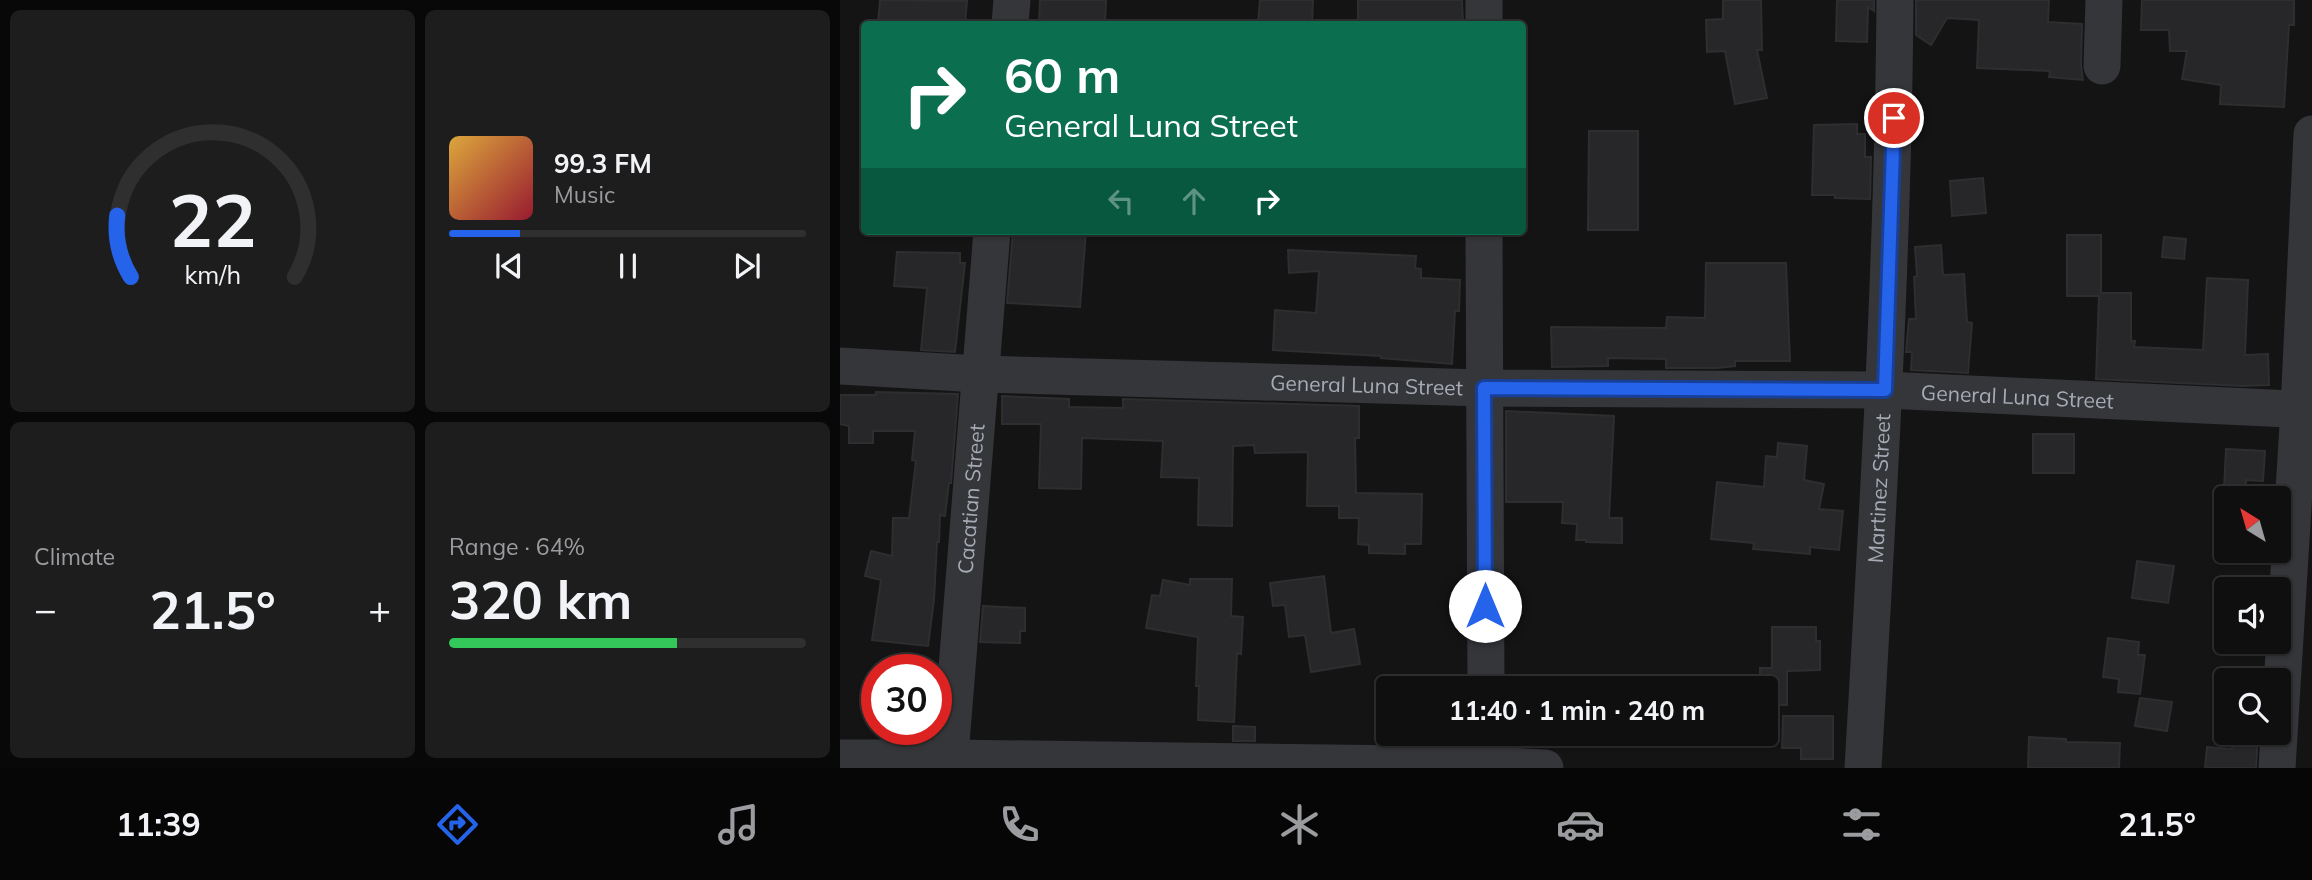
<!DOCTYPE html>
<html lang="en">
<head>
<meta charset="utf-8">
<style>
	body { margin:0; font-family:Mulish,sans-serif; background:#1d1d1e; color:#f1f3f6; height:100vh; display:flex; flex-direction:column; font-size:26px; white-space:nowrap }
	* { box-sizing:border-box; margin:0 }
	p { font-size:23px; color:#9b9c9f }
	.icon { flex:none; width:38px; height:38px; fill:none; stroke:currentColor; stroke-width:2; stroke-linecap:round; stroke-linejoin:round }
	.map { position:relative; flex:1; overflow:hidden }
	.side { display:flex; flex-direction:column; gap:10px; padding:10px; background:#080809; width:840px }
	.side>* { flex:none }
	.banner { position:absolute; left:21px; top:21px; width:665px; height:214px; border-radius:7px; box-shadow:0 2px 5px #0004,0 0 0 2px #2f2f30; background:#0b6e4f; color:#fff; overflow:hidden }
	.needle { width:46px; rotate:323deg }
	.controls { position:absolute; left:1374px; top:486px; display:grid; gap:14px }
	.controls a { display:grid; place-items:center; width:77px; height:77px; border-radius:7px; background:#0f0f10; box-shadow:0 2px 5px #0004,0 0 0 2px #2f2f30; font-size:35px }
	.speed { position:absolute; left:21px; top:654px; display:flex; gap:14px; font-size:35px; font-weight:700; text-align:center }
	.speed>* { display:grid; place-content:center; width:91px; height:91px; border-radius:50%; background:#0f0f10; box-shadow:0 2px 5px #0004,0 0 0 2px #2f2f30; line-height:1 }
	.speed .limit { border:10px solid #d22; background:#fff; color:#111 }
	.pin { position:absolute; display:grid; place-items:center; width:60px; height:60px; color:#fff; margin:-30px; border:4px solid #fff; border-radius:50%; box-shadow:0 2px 7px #0007 }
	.me { position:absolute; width:77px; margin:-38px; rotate:0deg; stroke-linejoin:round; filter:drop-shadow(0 0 5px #0008) }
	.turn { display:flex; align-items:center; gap:24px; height:147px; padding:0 28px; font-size:32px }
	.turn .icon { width:91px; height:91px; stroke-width:2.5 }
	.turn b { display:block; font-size:49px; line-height:60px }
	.lanes { display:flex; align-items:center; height:66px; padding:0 28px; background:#0003; justify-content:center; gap:35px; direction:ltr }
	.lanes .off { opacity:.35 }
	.big { font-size:52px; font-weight:700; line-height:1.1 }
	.side .tile { flex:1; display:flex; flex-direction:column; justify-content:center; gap:10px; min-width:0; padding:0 24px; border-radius:10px; background:#1d1d1e }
	.side .dial { align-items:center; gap:0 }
	.dial svg { height:182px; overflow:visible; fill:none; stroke:#2f2f30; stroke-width:7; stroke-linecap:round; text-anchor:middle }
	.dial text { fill:#f1f3f6; stroke:none }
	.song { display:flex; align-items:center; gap:21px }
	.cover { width:84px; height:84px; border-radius:10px; background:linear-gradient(135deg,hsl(40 70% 55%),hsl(350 70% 35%)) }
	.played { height:7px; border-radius:4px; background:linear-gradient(90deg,#2563eb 20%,#2f2f30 20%) }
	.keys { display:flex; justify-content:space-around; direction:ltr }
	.heat { display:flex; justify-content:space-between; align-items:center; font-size:38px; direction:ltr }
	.charge { height:10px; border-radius:5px; background:linear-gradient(90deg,#34c759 64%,#2f2f30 0) }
	.side .tiles { flex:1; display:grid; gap:10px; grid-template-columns:repeat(2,1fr) }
	.trip { position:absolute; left:536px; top:676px; width:402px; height:70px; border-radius:7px; background:#0f0f10; box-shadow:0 2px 5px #0004,0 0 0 2px #2f2f30; font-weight:700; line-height:70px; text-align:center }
	.tabs { display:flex; height:112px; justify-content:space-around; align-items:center; background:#060606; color:#9b9c9f }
	.tabs .icon { width:49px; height:49px }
	.tabs .current { color:#2563eb }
	.tabs b { font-size:32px; color:#f1f3f6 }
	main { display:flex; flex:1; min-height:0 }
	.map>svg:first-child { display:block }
</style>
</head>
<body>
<main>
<section class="side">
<div class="tiles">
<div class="tile dial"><svg viewBox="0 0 100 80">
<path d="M14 69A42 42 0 1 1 86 69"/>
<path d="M14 69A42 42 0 0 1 8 42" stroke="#2563eb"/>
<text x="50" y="56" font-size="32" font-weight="700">22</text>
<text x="50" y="72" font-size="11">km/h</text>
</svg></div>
<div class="tile">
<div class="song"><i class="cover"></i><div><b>99.3 FM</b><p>Music</p></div></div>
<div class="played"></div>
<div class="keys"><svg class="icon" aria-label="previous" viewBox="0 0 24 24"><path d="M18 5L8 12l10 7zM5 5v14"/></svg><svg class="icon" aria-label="pause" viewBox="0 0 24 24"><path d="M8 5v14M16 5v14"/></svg><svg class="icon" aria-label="next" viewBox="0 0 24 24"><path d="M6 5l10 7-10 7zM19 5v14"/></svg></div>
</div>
<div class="tile"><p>Climate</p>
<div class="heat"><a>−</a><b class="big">21.5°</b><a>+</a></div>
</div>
<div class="tile"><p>Range · 64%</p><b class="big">320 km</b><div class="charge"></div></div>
</div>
</section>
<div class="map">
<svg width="1472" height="768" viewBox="0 0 1472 768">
	<rect width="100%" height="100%" fill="#141415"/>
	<path fill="#272729" stroke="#2e2e31" stroke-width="2" d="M40,0l87,1 -2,23h-87z
		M200,0h66l-1,23 -35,-2v3h-31z
		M420,0h53l-1,24h-54z
		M518,0h104l1,24h-105z
		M883,0h38l1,50h-5l10,48 -32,6 -10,-53 -18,1 -1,-32 17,-1z
		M997,0h37v11l-6,-4 -1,35 -31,-1z
		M1076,0h133l-1,22 34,2 -1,41 2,15 -34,-3 1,-6 -73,-3 2,-48 -32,-2 -16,27 -15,-10z
		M1302,0h152v25h-5l-5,82 -64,-3 1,-19 -39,-6 5,-28h-17l-1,-21h-28z
		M1017,124v10h8v23h6l-1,42 -35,-1v-3h-23l2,-70z
		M749,131h49v99h-50z
		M1143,178l3,35 -34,3 -2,-35z
		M173,231h73l-6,76 -73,-4z
		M1227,235h34v58h30v48h4l-1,6 69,3 4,-72 41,2 -3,75 23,-1 1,31 -26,1 -147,-7 3,-83h-32z
		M1324,237l22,2 -2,20 -22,-2z
		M1101,245l2,30 21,-1 3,48 5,1 -4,50 -57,-3 1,-18h-6l3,-33h7l-2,-42 3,-1 -2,-29z
		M448,250l128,6 -1,12 6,1v9l39,2 -1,31h-4l-3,53 -71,-6v-2l-108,-6 2,-40 41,3 3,-42 -30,2z
		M57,252l63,1v10h5l-10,89 -34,-2 6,-62 -33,-2z
		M866,263h80l4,98h-55v5l-18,2h-51v-9l-58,-1v8l-56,1 -1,-40 115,1 1,-11 38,1z
		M36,392l82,2 -7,89h-2l-4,33 -5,-1 -1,27h-2l-3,58 -6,46 -56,-6 9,-60 -16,-4 6,-25 21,5 1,-38h16l7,-57 -4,-1 3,-29h-42v12h-24v-17l-9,-2v-29h35z
		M162,396l67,3v8l54,1v-9l236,7v32h-4l1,55 66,1 -1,50h-16v10l-36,-1v-8l-11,-1 1,-26h-20v-12h-32l1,-54 -53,1 -1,-8 -21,1 -1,80 -34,-1 1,-47 -38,-1 2,-36 -81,-3 -1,51 -42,-1 2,-64h-39z
		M666,411l108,5 -5,102h13v25l-36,-1v-2h-10l1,-16 -15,-1 1,-21h-57z
		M1193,434h41v39h-41z
		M938,443l29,3 -3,34 20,4 -5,25 24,2 -4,39 -29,-3v7l-57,-5 1,-6 -43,-4 6,-57 47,5 2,-31 11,1z
		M1386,449l39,2 -2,30 -17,-1v10l-22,-1z
		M1297,561l37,5 -6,37 -36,-5z
		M484,576l7,57 23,-4 6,35 -49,8 -6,-37 -16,2 -4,-32 -12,1 -3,-23z
		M350,579h42l-1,37 12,1 -2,37 -4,-1 -3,69 -36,-2 1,-34h-3l2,-49 -52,-9 6,-33 8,1 3,-16 27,5z
		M143,606l42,2v23h-5v12l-40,-1z
		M932,627h44v14h4v29l-33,1v34h-21v-17h-6v-20h12z
		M1268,638l31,4 -1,13h7l-5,39 -22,-2 1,-13 -16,-2z
		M1300,698l32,4 -5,29 -32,-5z
		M943,716h50v43h-32v-11h-19z
		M393,726l22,1v14h-22z
		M1393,733h25l-2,35h-51l2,-21 25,2z
		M1189,737l37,2v3l54,1 -1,25h-91z"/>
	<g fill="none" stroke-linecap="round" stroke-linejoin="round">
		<g stroke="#35363a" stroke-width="37">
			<path d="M170,24l2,-24"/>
			<path d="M644,24v-24"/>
			<path d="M1262,66l2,-66"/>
			<path d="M644,231l2,457"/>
			<path id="s1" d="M0,366l139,8 505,14 401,2 427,20"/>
			<path d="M646,733l1,32"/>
			<path d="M0,758h110l537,7 58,3"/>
			<path id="s2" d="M109,768l43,-537"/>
			<path id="s3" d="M1023,768c15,-256 30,-512 32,-768"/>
			<path d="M1437,768l22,-359 13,-275"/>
		</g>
	</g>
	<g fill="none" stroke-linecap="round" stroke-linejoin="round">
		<g stroke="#184099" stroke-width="18">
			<path id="route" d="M645,606l-1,-218 401,2 9,-272"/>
		</g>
		<use href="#route" stroke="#2563eb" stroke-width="12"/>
	</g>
	<g text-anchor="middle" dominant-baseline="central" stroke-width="7" stroke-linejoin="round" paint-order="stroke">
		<g font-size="21" fill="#a6abb5" stroke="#0f0f10">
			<text stroke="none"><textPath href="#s1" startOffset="527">General Luna Street</textPath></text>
			<text stroke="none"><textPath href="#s1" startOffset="1178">General Luna Street</textPath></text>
			<text stroke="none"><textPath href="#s3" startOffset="280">Martinez Street</textPath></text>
			<text stroke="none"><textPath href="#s2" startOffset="270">Cacatian Street</textPath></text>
		</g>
	</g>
</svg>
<div class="controls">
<a><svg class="needle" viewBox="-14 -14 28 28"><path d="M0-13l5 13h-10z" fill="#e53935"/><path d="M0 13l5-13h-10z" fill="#9b9c9f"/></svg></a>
<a><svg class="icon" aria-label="sound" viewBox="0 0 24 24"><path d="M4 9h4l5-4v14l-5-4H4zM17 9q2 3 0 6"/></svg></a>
<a><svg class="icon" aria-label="search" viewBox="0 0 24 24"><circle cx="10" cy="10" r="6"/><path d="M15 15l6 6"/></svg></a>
</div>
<div class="speed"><div class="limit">30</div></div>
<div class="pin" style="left:1054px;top:118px;background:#d93025"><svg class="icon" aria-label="arrive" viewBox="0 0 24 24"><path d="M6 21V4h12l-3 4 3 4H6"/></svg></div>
<svg class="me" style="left:645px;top:606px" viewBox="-20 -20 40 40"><circle r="19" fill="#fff"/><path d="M0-13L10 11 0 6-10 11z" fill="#2563eb"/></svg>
<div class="trip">11:40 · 1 min · 240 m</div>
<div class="banner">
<div class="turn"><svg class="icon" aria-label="right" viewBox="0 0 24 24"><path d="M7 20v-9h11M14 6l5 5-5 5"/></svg><div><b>60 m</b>General Luna Street</div></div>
<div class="lanes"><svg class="icon off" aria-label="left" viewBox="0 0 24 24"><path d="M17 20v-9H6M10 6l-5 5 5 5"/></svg><svg class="icon off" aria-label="ahead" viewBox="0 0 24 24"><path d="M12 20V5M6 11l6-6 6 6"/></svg><svg class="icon" aria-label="right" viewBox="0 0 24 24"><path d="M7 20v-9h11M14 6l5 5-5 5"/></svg></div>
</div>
</div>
</main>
<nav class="tabs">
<b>11:39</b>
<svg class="icon current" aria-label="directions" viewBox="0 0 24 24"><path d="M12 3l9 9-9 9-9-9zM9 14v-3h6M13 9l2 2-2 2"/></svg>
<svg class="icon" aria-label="music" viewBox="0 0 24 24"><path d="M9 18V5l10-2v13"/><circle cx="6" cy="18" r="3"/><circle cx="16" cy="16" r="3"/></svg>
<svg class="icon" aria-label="phone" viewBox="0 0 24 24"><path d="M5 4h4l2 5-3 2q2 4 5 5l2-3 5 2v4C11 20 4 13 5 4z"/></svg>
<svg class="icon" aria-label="climate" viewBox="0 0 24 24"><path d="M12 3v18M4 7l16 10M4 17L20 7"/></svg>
<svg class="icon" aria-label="car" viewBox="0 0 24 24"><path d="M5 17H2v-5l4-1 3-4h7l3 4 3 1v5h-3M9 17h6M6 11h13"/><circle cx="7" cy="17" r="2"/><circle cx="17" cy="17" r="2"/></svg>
<svg class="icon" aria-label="filters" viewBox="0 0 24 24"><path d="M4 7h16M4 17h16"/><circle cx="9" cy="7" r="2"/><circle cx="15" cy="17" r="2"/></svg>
<b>21.5°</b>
</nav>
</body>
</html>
